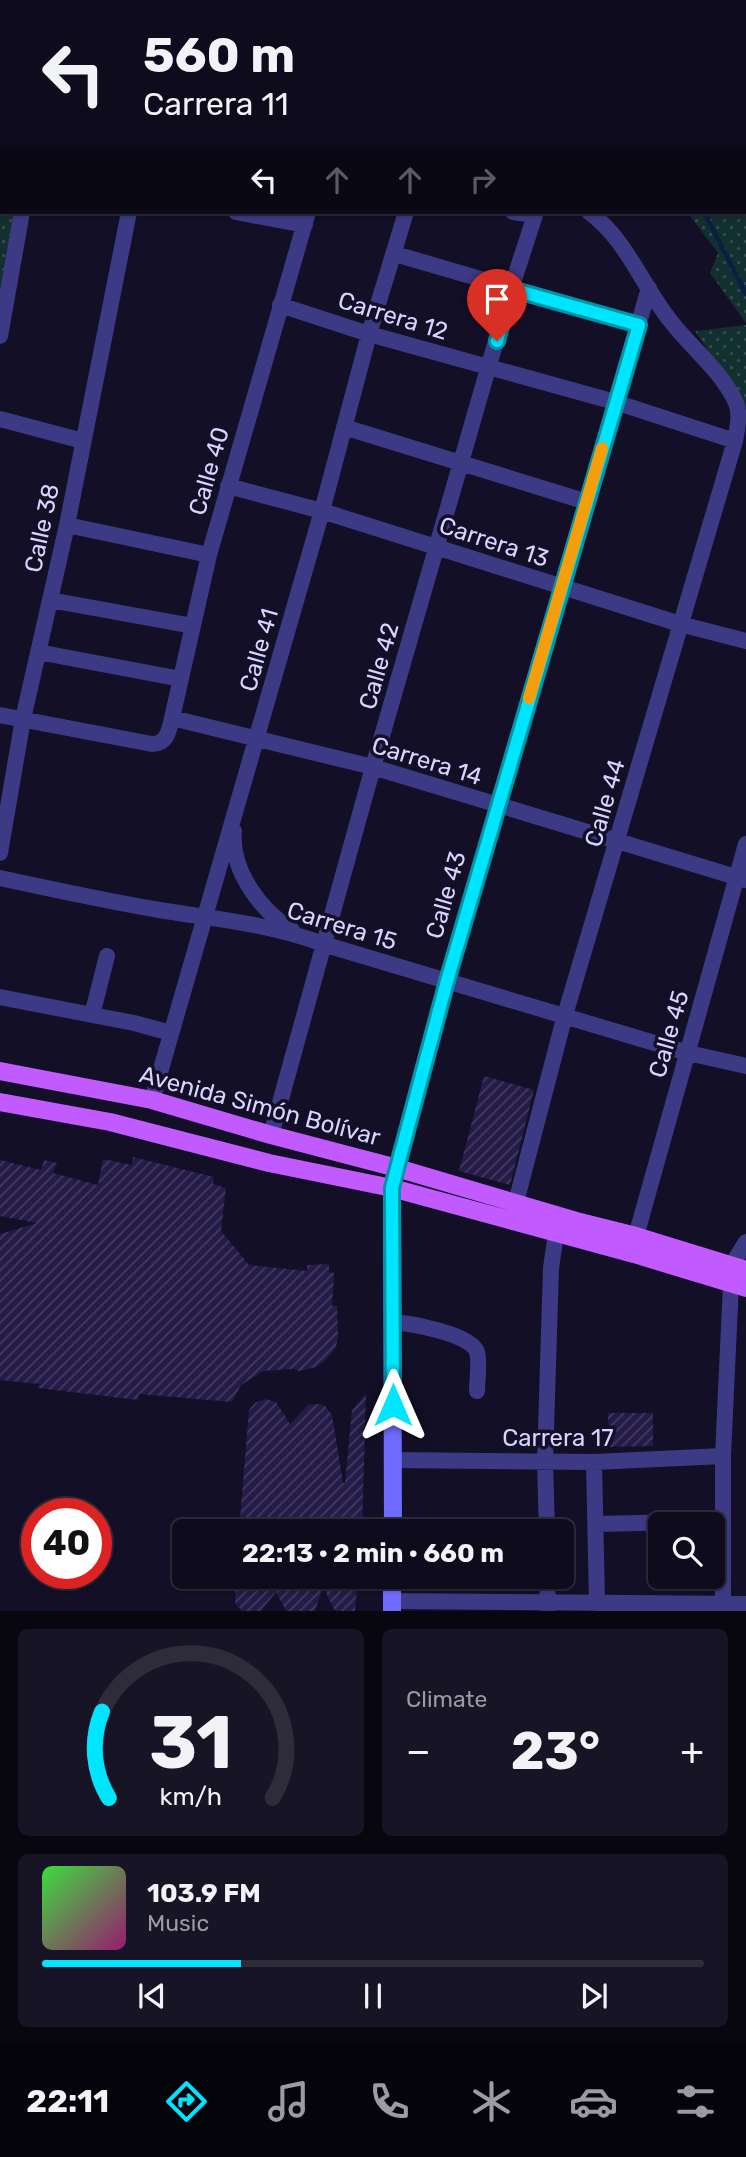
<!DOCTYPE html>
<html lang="en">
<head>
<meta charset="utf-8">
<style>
	body { margin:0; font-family:Rubik,sans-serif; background:#171425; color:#f1f3f6; height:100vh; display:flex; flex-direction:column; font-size:26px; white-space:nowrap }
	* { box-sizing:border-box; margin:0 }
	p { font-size:23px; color:#9b9ba3 }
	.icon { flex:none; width:38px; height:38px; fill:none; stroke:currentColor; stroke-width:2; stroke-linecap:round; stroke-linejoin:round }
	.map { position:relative; height:1611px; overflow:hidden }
	.panel { display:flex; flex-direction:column; gap:18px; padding:18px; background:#08060f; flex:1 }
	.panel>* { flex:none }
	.banner { position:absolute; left:0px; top:0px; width:747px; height:214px; box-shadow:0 2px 5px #0004,0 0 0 2px #2e2b3b; background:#0e0b1c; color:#f1f3f6; overflow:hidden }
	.controls { position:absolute; left:648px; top:1512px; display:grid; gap:14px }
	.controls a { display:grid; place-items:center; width:77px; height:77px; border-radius:10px; background:#0e0b1c; box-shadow:0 2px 5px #0004,0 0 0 2px #2e2b3b; font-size:35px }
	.speed { position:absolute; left:21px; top:1498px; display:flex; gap:14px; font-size:35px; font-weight:700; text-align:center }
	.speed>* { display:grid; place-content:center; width:91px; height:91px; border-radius:50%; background:#0e0b1c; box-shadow:0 2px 5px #0004,0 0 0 2px #2e2b3b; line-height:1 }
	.speed .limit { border:10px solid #d22; background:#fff; color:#111 }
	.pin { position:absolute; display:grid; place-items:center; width:60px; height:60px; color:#fff; margin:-72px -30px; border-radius:50% 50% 50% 0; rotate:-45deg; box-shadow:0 0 7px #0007 }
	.pin .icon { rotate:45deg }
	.me { position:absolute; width:77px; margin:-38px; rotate:0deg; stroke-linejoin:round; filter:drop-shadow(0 0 5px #0008) }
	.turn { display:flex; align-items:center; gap:24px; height:147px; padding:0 28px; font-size:32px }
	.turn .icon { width:91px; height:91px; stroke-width:2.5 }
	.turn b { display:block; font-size:49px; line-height:60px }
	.lanes { display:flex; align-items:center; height:66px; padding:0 28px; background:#0003; justify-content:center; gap:35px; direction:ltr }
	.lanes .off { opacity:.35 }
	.big { font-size:52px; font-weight:700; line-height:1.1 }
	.panel .tile { flex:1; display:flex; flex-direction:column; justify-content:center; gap:10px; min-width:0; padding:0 24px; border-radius:10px; background:#171425 }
	.panel .dial { align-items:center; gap:0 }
	.dial svg { height:182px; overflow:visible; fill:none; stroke:#2e2b3b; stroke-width:7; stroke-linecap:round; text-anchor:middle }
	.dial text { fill:#f1f3f6; stroke:none }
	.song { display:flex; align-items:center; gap:21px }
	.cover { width:84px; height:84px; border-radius:10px; background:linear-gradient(135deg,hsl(120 70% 55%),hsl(320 70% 35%)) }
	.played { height:7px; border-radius:4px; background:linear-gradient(90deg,#00e5ff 30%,#2e2b3b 30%) }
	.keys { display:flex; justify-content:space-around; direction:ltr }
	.heat { display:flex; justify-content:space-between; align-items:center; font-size:38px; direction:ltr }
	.panel .tiles { flex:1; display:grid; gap:18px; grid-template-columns:1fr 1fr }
	.tile:last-child { grid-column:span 2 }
	.trip { position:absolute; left:172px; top:1519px; width:402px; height:70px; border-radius:10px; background:#0e0b1c; box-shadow:0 2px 5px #0004,0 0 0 2px #2e2b3b; font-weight:700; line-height:70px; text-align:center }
	.tabs { display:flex; height:112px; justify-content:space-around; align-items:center; background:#06040b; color:#9b9ba3 }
	.tabs .icon { width:49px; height:49px }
	.tabs .active { color:#00e5ff }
	.tabs b { font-size:32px; color:#f1f3f6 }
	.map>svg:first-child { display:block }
</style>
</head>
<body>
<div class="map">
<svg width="746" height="1611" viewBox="0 0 746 1611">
	<defs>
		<pattern id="grass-dots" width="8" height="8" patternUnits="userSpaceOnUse" patternTransform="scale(1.75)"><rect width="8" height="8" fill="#12302f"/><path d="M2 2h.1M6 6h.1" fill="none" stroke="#344d4e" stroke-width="1.8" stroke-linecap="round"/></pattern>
		<pattern id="building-hatch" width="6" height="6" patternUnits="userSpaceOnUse" patternTransform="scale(1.75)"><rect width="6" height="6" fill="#241b47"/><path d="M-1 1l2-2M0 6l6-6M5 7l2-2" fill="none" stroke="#433b63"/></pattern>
	</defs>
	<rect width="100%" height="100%" fill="#130f26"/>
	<path fill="url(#grass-dots)" d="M746,170v153l-36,-50 8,-20 -31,-41h59z
		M0,188l2,24h20l-22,108z
		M746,325v83l-51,-77z"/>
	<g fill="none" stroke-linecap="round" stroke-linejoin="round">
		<path stroke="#0a1f44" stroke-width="4.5" d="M704,212l42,82"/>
		<path stroke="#0a1f44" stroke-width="24" d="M326,2l1,-2"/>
	</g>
	<path fill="url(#building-hatch)" d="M484,1076l50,14 -24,95 -51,-14z
		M133,1157l81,20 -1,7 13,4 -5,43 28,34 58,6v-6l22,-1v8l5,1 -2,33h5l1,31 -2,10 -11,14 -9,6 -16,4 -7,-2 -30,2 -22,14 -9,17 -93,-8 -1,6 -100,-12 1,-4 -39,-4v-146l37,-11 -37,-7v-56l41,10 3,-10 13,3 -4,10 45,12 5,-26 29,6z
		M366,1394l-4,137h-123l10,-121 6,-7 10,-4 11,3 14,22 18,-19 12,-1 5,2 7,9 11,68h2l7,-73z
		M608,1413h45v33l-44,1z
		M236,1577h122l-3,34h-20l-12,-24 -8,24h-29l-10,-19 -15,19h-19l-7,-8z"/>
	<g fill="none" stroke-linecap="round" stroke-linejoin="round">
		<path stroke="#3d3a85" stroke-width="16" d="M283,0v2
			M492,0v2
			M548,2l1,-2
			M647,2l1,-2
			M0,10l2,1
			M0,87h2
			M0,188h2
			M236,212l69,13
			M513,212l22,3
			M395,254l244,71
			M280,305l89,29 246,68 120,39
			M0,336l22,-124
			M0,419l83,22
			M344,427l243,75
			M228,486l94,25 358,113 66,17
			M67,525l142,30
			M50,600l143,26
			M38,652l143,27
			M0,715l152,29c15,0 17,-13 20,-26l37,-163 99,-343
			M172,718l201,49 373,113
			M234,831c-4,39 27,80 58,99
			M0,853l23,-134 44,-194 62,-313
			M0,878c51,11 102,22 154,31 57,10 114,14 169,35l365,109 58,13
			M0,997l134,26 37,10
			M92,1015l15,-59
			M152,1100l170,-589 47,-177 37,-122
			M271,1135l102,-368 138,-478 25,-77
			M397,1168l50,-188 202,-692
			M516,1202l49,-187 170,-574c2,-12 6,-26 1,-38 -14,-32 -46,-56 -67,-84 -28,-36 -43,-80 -80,-107
			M636,1236l110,-392
			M732,1265l14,-23
			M392,1322c17,1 80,12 85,30 3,11 0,28 0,39
			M393,1460l201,2 129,-6
			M594,1462l3,141
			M596,1524l127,-3
			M547,1531l-2,-69 6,-194 5,-34
			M547,1577l1,34
			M392,1601l354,3
			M723,1611v-155l8,-173"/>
		<path stroke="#6f6bff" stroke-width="18" d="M393,1531l-1,-343 5,-20
			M392,1611v-34"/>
		<path stroke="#c25bff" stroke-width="18" d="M0,1071l152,29 119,35 126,33 179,53 60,15 110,34
			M0,1102l110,20 159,41 123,25 242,66 112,34"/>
	</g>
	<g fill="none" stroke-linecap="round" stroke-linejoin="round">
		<g stroke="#0095a6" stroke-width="18">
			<path id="route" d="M393,1405l-1,-217 5,-20 50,-187 192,-656 -128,-36 -14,52"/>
		</g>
		<use href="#route" stroke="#00e5ff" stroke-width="12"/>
		<path stroke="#f59e0b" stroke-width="12" d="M529,698l73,-250"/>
	</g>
	<g text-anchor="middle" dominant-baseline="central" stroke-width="7" stroke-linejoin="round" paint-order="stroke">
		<g font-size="24" fill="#d9d4ff" stroke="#130f26">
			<text transform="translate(393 316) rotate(17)">Carrera 12</text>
			<text transform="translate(209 471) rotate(-74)">Calle 40</text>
			<text transform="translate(42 528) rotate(-78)">Calle 38</text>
			<text transform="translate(494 542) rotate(18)">Carrera 13</text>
			<text transform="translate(259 650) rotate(-74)">Calle 41</text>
			<text transform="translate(379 666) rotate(-74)">Calle 42</text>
			<text transform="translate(427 761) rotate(17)">Carrera 14</text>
			<text transform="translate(605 803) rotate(-74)">Calle 44</text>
			<text transform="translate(446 895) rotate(-74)">Calle 43</text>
			<text transform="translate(342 926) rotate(17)">Carrera 15</text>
			<text transform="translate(669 1034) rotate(-74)">Calle 45</text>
			<text transform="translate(260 1106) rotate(15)">Avenida Simón Bolívar</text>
			<text x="558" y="1438">Carrera 17</text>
		</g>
	</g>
</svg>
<div class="controls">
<a><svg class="icon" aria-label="search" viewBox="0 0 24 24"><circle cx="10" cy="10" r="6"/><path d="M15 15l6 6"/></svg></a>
</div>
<div class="speed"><div class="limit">40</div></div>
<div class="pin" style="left:497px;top:341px;background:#d93025"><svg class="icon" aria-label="arrive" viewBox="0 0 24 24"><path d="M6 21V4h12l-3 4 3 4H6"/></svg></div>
<svg class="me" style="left:393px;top:1405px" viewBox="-20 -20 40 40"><path d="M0-17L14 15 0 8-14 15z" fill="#00e5ff" stroke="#fff" stroke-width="4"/></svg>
<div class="trip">22:13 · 2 min · 660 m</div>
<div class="banner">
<div class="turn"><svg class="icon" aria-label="left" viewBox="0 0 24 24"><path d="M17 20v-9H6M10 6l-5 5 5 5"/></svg><div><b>560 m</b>Carrera 11</div></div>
<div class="lanes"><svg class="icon" aria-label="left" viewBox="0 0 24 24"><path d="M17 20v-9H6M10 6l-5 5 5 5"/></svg><svg class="icon off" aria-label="ahead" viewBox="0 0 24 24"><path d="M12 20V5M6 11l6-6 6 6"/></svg><svg class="icon off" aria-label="ahead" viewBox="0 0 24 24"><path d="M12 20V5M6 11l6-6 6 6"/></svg><svg class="icon off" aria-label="right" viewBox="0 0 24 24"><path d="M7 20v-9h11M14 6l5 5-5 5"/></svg></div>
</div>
</div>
<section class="panel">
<div class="tiles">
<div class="tile dial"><svg viewBox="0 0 100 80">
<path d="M14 69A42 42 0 1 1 86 69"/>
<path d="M14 69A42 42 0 0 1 11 31" stroke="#00e5ff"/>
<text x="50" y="56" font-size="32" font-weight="700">31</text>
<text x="50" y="72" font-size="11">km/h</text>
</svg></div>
<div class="tile"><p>Climate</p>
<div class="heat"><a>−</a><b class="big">23°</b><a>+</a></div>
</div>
<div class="tile">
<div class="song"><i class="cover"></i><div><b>103.9 FM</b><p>Music</p></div></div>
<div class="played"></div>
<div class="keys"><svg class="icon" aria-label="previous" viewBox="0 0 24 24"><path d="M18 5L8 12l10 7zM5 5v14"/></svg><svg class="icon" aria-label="pause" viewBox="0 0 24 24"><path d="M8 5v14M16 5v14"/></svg><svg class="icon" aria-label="next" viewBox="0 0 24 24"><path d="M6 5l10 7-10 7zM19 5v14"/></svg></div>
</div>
</div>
</section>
<nav class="tabs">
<b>22:11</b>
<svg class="icon active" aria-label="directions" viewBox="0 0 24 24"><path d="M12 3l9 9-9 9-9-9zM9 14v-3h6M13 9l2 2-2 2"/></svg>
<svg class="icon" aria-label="music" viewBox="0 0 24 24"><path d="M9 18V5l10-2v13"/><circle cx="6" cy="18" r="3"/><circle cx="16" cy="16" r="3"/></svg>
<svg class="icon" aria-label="phone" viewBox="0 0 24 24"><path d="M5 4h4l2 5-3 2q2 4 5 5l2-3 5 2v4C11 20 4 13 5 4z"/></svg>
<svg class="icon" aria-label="climate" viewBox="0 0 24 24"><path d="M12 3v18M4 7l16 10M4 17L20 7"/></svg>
<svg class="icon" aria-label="car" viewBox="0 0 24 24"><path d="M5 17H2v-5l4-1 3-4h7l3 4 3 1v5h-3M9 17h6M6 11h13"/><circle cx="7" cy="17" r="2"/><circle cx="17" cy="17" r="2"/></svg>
<svg class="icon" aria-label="filters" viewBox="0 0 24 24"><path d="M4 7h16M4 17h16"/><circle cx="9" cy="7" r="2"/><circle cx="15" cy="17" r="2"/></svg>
</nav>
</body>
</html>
